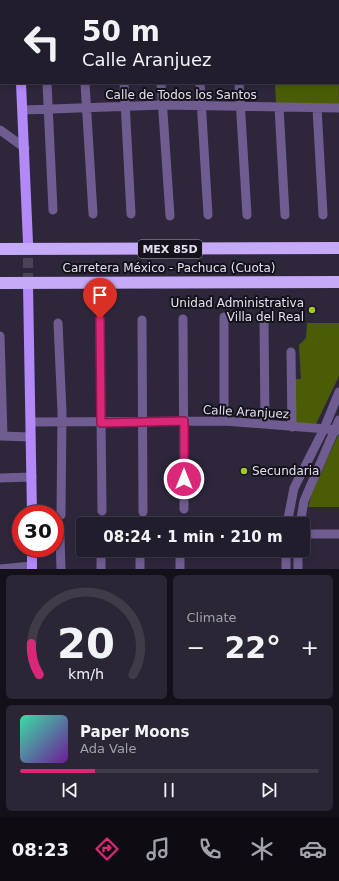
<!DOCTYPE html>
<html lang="en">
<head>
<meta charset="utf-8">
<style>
	body { margin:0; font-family:"DejaVu Sans",sans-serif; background:#2a2635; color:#f1f3f6; height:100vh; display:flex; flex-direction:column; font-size:15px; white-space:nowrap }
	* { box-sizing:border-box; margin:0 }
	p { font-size:13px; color:#a2a2aa }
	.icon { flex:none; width:22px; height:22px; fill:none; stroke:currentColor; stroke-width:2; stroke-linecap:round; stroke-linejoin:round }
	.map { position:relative; height:569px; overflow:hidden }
	.side { display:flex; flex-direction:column; gap:6px; padding:6px; background:#131019; flex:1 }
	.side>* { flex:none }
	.top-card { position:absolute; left:0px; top:0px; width:339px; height:84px; box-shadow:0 2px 6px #0003,0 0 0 1px #3f3b49; background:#221d2d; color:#f1f3f6; overflow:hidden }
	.speed { position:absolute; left:12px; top:505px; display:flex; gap:8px; font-size:20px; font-weight:700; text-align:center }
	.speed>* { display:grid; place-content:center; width:52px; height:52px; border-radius:50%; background:#221d2d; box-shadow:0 2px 6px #0003,0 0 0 1px #3f3b49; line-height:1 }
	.speed .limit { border:6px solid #d22; background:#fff; color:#111 }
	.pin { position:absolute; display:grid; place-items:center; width:34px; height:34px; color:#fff; margin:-41px -17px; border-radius:50% 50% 50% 0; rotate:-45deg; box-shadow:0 0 4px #0007 }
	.pin .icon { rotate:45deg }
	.me { position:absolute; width:44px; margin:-22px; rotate:0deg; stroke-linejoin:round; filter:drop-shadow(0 0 3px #0008) }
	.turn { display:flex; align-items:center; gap:14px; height:84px; padding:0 16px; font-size:18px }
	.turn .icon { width:52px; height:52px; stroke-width:2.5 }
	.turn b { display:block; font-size:28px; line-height:34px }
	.big { font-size:30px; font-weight:700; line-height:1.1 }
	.side .card { flex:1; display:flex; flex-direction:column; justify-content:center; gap:6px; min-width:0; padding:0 14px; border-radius:6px; background:#2a2635 }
	.side .dial { align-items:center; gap:0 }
	.dial svg { height:104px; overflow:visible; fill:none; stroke:#3f3b49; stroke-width:7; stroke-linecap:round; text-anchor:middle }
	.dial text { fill:#f1f3f6; stroke:none }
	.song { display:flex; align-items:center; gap:12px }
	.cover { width:48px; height:48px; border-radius:6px; background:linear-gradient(135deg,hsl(160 70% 55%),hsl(280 70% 35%)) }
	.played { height:4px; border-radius:2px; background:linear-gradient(90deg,#db2777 25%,#3f3b49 25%) }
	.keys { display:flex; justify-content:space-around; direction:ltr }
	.heat { display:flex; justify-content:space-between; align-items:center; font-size:22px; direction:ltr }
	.side .tiles { flex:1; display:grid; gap:6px; grid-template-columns:1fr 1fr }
	.card:last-child { grid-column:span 2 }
	.trip { position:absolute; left:76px; top:517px; width:234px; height:40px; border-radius:4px; background:#221d2d; box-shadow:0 2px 6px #0003,0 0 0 1px #3f3b49; font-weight:700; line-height:40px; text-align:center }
	.menu { display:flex; height:64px; justify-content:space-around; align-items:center; background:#0e0c12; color:#a2a2aa }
	.menu .icon { width:28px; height:28px }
	.menu .active { color:#db2777 }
	.menu b { font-size:18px; color:#f1f3f6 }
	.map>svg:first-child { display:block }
</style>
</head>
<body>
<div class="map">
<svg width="339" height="569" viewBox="0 0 339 569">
	<rect width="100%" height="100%" fill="#2e273c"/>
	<path fill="#4a5d06" d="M338,41l1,63 -63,-1 -1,-20h63z
		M307,323h32v53l-23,48 -25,-1 1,-44h9l-2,-34 7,-7z
		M339,433v74h-31l4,-14z"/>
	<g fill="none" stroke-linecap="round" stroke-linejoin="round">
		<path stroke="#494357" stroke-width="10" stroke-dasharray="10 5" stroke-linecap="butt" d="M28,243v42"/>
		<path stroke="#6f5c91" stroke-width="9" d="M42,0v1
			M80,0v1
			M118,0l1,1
			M157,0v1
			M329,0v1
			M338,20l1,2
			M0,40l1,-3
			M0,49h1
			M47,83l6,127
			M85,83l8,131
			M124,83l7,131
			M161,83l9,133
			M200,83l8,132
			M239,83l8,132
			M279,107l6,108
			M317,108l6,107
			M23,110l140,-5 176,3
			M0,130l25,18
			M100,319l2,192
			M183,319l1,190
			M142,320l1,192
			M264,320l1,104
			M58,323l4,89 -1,103
			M0,336l3,100
			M291,352l1,75
			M224,421v-104
			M31,422l193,-1 115,9
			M0,436l31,1
			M0,478l32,-1
			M287,524l7,-36 30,-59 15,-37
			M300,524l4,-23 35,-81
			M303,534h36
			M60,537l1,32
			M101,550v19
			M140,550v19
			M180,550v19
			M286,550v19
			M0,569l32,-3
			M298,569v-19"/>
		<path stroke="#b289f7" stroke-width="10" d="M15,0v1
			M21,83l7,160
			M28,285l4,229
			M32,548v21"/>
		<path stroke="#c5aaf8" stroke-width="12" d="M0,249l339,-1
			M0,283l339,-1"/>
	</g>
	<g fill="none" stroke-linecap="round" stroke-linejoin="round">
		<g stroke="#8e194d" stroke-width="10">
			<path id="route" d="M100,319l1,104 83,-2v58"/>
		</g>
		<use href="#route" stroke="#db2777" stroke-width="7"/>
	</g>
	<g fill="#a2c928" stroke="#15121b" stroke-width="1.5">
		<circle cx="312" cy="310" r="4"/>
		<circle cx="244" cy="471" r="4"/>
	</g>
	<g text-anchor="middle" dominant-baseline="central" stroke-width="4" stroke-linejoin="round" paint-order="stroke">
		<rect fill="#15121b" stroke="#a5a2af" stroke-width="1" x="138" y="240" width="64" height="18" rx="3"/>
		<g font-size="11" font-weight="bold" fill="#e3dfee">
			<text x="170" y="249">MEX 85D</text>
		</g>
		<g font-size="12" fill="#e3dfee" stroke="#15121b">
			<text x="181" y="95">Calle de Todos los Santos</text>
			<text x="169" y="268">Carretera México - Pachuca (Cuota)</text>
			<text transform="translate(246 412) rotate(3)">Calle Aranjuez</text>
		</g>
		<g font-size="12" fill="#e3dfee" stroke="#15121b" text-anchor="end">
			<text x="304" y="303">Unidad Administrativa<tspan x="304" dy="14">Villa del Real</tspan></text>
			<text x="252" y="471" text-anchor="start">Secundaria</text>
		</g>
	</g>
</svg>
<div class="speed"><div class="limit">30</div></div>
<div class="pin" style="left:100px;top:319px;background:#d93025"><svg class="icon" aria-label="arrive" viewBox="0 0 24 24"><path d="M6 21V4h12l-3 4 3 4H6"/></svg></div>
<svg class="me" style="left:184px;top:479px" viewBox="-20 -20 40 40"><circle r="17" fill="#db2777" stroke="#fff" stroke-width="3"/><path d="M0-11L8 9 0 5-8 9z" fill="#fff"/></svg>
<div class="trip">08:24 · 1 min · 210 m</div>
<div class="top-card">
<div class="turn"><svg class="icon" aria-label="left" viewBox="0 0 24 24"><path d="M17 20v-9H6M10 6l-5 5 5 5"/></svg><div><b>50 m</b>Calle Aranjuez</div></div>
</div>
</div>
<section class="side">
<div class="tiles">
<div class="card dial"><svg viewBox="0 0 100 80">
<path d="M14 69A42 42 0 1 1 86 69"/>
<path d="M14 69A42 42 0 0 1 8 45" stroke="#db2777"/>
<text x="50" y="56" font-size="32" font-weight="700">20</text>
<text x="50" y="72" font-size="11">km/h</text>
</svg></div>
<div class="card"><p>Climate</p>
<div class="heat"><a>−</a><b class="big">22°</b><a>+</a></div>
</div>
<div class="card">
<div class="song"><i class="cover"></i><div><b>Paper Moons</b><p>Ada Vale</p></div></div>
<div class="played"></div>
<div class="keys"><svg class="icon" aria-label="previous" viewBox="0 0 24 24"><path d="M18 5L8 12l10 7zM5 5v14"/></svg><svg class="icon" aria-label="pause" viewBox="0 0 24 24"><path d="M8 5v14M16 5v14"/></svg><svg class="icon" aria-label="next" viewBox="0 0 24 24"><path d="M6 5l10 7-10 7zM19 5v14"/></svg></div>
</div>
</div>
</section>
<nav class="menu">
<b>08:23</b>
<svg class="icon active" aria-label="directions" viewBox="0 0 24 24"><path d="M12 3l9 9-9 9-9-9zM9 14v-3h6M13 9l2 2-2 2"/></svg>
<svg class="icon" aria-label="music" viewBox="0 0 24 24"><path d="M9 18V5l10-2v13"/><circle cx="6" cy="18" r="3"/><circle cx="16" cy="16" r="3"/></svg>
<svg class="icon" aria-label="phone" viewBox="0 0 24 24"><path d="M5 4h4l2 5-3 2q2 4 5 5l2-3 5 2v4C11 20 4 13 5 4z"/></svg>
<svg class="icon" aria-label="climate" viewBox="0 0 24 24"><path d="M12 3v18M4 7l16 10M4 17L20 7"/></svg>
<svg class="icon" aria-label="car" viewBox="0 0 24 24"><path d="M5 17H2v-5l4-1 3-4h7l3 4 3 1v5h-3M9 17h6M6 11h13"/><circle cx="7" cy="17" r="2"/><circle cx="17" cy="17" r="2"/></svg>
</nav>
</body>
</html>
